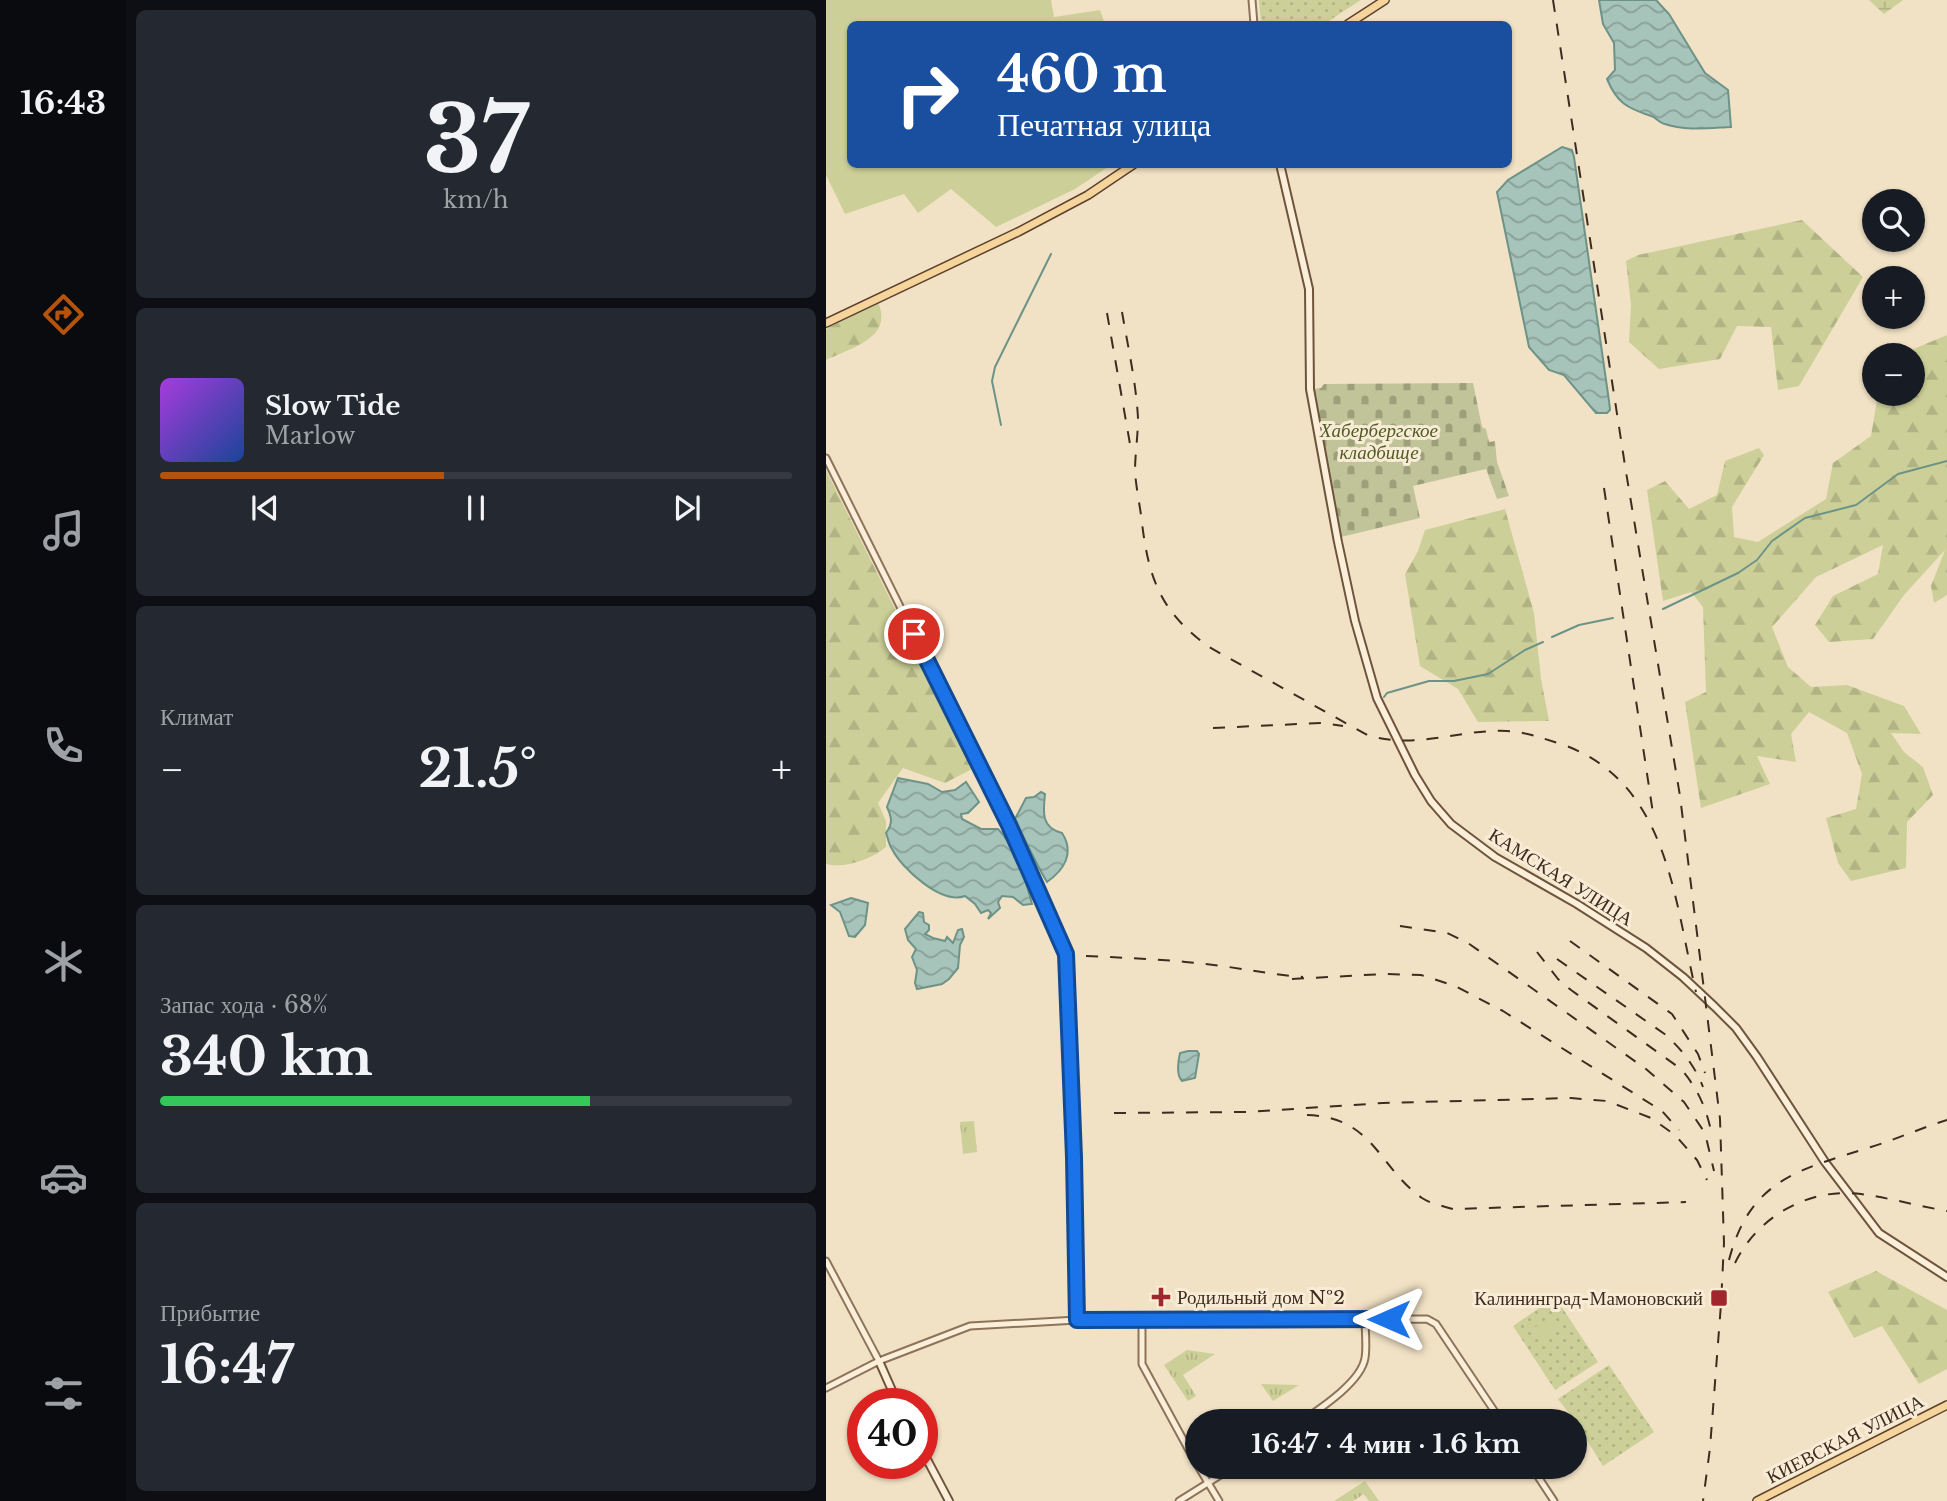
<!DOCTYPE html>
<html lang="ru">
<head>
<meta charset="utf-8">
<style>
	body { margin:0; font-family:"Libre Baskerville",serif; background:#242831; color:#f1f3f6; height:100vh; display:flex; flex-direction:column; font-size:26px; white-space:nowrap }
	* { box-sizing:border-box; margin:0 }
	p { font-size:23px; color:#9ea1a6 }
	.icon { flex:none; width:38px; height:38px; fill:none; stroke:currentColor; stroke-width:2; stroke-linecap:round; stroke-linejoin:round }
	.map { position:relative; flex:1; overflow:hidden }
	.sheet { display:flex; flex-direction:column; gap:10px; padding:10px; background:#0d0f14; width:700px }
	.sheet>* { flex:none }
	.top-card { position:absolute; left:21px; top:21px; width:665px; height:147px; border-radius:10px; box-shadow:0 2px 5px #0004; background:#1a4fa0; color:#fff; overflow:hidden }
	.controls { position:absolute; left:1036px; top:189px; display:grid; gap:14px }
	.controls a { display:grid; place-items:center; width:63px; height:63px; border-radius:50%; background:#171b24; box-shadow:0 2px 5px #0004; font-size:35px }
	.speed { position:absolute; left:21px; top:1388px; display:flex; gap:14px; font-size:35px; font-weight:700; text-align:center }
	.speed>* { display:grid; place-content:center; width:91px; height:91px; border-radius:50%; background:#171b24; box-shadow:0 2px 5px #0004; line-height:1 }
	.speed .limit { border:10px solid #d22; background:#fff; color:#111 }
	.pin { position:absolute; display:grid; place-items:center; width:60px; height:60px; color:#fff; margin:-30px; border:4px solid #fff; border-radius:50%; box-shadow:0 2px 7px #0007 }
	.me { position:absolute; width:77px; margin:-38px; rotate:270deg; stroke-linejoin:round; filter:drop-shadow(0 0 5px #0008) }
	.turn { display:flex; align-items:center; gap:24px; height:147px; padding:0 35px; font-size:32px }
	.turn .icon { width:91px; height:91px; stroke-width:2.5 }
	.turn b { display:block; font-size:49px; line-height:60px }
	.big { font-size:52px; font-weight:700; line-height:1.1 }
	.sheet .card { flex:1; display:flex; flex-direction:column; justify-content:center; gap:10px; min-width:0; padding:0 24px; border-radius:10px; background:#242831 }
	.sheet .dial { align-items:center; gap:0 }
	.dial b { font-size:91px; line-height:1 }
	.song { display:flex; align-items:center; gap:21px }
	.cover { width:84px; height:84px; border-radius:10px; background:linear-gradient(135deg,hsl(280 70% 55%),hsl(220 70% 35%)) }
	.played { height:7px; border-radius:4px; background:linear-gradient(90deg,#b45309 45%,#363941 45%) }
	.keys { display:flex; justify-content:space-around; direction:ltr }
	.heat { display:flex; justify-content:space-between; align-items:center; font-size:38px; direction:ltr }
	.charge { height:10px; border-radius:5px; background:linear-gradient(90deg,#34c759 68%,#363941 0) }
	.trip { position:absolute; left:359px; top:1409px; width:402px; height:70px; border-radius:35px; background:#171b24; box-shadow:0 2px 5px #0004; font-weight:700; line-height:70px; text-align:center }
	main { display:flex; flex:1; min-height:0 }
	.tab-bar { display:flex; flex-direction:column; width:126px; justify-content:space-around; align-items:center; background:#090b0e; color:#9ea1a6 }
	.tab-bar .icon { width:49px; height:49px }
	.tab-bar .on { color:#b45309 }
	.tab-bar b { font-size:32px; color:#f1f3f6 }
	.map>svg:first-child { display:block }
</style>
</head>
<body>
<main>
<nav class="tab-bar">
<b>16:43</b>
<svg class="icon on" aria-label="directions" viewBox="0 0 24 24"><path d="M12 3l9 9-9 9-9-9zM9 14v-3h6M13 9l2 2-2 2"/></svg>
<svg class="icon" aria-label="music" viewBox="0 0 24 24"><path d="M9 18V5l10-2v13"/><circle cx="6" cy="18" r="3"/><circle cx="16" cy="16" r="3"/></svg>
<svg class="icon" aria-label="phone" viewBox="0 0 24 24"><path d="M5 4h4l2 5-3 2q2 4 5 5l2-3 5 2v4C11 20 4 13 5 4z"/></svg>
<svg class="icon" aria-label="climate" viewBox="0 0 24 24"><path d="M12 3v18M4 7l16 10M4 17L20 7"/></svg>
<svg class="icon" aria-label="car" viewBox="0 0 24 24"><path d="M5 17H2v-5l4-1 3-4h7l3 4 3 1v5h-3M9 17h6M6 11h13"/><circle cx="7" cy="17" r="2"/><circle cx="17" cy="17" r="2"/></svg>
<svg class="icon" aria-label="filters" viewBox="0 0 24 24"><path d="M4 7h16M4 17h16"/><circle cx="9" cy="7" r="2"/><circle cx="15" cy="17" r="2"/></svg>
</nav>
<section class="sheet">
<div class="card dial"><b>37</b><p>km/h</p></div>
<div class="card">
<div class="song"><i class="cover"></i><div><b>Slow Tide</b><p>Marlow</p></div></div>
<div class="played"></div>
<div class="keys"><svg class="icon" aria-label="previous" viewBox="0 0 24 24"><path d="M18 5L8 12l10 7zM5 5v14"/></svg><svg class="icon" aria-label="pause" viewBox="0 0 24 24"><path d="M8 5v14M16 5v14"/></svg><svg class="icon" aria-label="next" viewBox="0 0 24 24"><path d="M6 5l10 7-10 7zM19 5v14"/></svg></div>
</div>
<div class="card"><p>Климат</p>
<div class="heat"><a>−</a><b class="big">21.5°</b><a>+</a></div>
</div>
<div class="card"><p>Запас хода · 68%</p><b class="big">340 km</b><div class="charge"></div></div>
<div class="card"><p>Прибытие</p><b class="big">16:47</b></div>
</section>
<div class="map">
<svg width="1121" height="1501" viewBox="0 0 1121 1501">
	<defs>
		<pattern id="grass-dots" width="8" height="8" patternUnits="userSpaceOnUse" patternTransform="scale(1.75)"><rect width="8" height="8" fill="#ccd098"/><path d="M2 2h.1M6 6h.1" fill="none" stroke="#b0b383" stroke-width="1.8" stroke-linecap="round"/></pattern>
		<pattern id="forest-firs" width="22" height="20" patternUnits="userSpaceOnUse" patternTransform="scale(1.75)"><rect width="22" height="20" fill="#ccd098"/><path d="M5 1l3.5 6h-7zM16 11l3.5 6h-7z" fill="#b0b383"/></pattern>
		<pattern id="wetland-marsh" width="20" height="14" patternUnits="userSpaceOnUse" patternTransform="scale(1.75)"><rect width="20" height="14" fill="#ccd098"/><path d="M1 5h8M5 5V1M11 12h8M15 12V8" fill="none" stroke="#b0b383"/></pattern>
		<pattern id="cemetery-stones" width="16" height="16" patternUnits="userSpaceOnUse" patternTransform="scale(1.75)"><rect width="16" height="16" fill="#c1c498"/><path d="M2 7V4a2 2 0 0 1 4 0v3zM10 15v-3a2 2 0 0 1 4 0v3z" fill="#9e9f7b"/></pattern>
		<pattern id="park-tufts" width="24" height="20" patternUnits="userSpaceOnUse" patternTransform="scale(1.75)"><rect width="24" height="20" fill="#ccd098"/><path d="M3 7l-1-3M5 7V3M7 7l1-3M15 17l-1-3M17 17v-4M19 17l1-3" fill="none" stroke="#b0b383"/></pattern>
		<pattern id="water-waves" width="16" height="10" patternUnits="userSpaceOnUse" patternTransform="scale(1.75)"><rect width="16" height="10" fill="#a7c4ba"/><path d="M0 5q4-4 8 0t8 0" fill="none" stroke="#899f97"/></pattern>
	</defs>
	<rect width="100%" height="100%" fill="#f1e2c5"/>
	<path fill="url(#grass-dots)" d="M433,0h102l-37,24h-63z
		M729,1297l43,65 -43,28 -42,-64z
		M783,1365l45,67 -51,34 -28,-45 -17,-22z"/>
	<path fill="url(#forest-firs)" d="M976,220l61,57 -64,109 -21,4 -7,-63 -34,-1 -17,33 -61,10 -30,-27 2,-37 -5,-44 12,-6z
		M52,302c16,36 -27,46 -52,58v-31z
		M1121,335v260l-13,8 -3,-17 14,-36 -41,45 -31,44 -44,3 -14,-17 18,-29 45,-22 5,-29 -67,32 -44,50 16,40 23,20 36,-2 57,21 17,28 -30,-1 13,19 19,15 10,28 -26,27 -1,46 -55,13 -13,-18 -12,-45 30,-9 6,-35 -15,-41 -38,-21 -18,22 5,28 -39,-6 13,28 -69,24 -16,-106 21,-10 -3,-85 -12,-15 -28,9 -16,-111 18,-9 24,28 28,-14 8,-34 34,-13 5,7 -32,52 2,30 24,5 68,-43 7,-36 38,-27 7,-42h35v-39h-14z
		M0,470l148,298 -29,15 -42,-15 -25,35 8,18v26c-14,12 -41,22 -60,17z
		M679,509l29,104 7,66 8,42 -71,1 -20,-33 -38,-23 -15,-92 13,-23 7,-21z
		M1050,1271l71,39v59l-28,15 -37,-58 -28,12 -26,-46z"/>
	<path fill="url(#wetland-marsh)" d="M1043,0h34l-19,14z"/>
	<path fill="url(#cemetery-stones)" d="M647,383l9,44 4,2 3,13 6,-1 2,21 12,34 -12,3 -11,-30 -73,17 7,32 -79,19 -29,-148 9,-1 3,-4z"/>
	<path fill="url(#park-tufts)" d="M148,1121l3,31 -14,2 -3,-32z
		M361,1350l28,4 -32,21 13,21 -8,5 -24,-36z
		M435,1384l38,1 -26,16z
		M539,1481l14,20h-10l-5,-7 -11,7h-19z"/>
	<path fill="#ccd098" d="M0,0h225l3,17 46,-7 5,14h-255v140l261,1 -36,24 -79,38 -45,-38 -33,24 -14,-19 -59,20 -19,-39z
		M727,1315l7,11 -17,12 -8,-11z"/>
	<path fill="url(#water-waves)" stroke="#6d9388" stroke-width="2" d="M773,0h57l13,14 36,59 23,17 3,37c-22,1 -46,4 -66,-3 -6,-1 -9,-7 -14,-8 -24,-8 -34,-13 -44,-37l8,-9 -1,-27 -11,-19z
		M736,147l10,3 2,7 35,244 1,9 -3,3h-11l-32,-38 -15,-5 -20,-23 -32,-155 11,-12z
		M72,778l30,6 14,8 13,-2 11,-8 13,20 -11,11 -7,1 1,5 19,10h17c19,19 27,49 34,75l-9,1 -10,-8 -11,-1 -4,6 2,6 -12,11 3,-6 -3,-3 -7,3 -6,-9 -10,-8c-23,9 -63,-27 -73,-47 -3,-4 -4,-11 -6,-16 7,-10 6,-15 1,-26z
		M215,792l4,2c-2,18 -4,34 17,39 13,20 2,37 -15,49 -12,-20 -22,-42 -32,-63l11,-21 8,-1z
		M25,898l17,5 -3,22 -10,12 -6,-1 -9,-24 -9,-7z
		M93,912l4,1 1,9 5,3v5l-4,4 8,4 12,3 2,-4 6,6 5,-13 4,-1 2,8 -4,8 -2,23 -9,11 -7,5 -25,5 -2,-6 2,-13 -5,-13 4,-8 -8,-9 -3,-11z
		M362,1051h9l2,3 -4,24 -13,3c-6,-6 -4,-19 -2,-28z"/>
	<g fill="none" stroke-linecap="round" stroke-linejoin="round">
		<path stroke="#6d9388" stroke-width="2" d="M175,425l-9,-44 3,-14 56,-113
			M837,609l75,-36 19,-13 15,-19 33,-23 51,-13 42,-31 49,-13
			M726,637l27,-12 34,-7
			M558,697l3,-4 42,-12h25l34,-7 37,-24 18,-8"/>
		<g stroke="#8d735a" stroke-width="9">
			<path id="tertiary" d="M426,0l2,24
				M0,458l183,367 57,129 8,203 3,163
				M0,1261l53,100
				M316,1320v44l55,101
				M0,1388l53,-27 91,-35 107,-6 350,-1 9,5 65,97
				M476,1421c19,-13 59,-39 63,-63 2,-12 0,-27 0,-39
				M372,1466l21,35
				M705,1466l23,35
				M353,1501l56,-35"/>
		</g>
		<g stroke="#6f543d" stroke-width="10">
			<path id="secondary" d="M454,164l29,125 1,100 28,153 17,79 22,77 38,77 16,26 20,23 44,33 82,47 69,44 37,29 32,30 21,21 21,29 68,105 54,71 68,44
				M53,1361l19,43
				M96,1450l27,51"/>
		</g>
		<g stroke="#5b412e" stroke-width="10">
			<path id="primary" d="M522,24l37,-24
				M0,323l192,-91 70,-37 46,-31
				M931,1501l190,-96"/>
		</g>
		<use href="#tertiary" stroke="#fbefda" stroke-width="5"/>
		<use href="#secondary" stroke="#fbefda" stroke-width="6"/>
		<use href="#primary" stroke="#f5d59c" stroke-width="7"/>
		<path stroke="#3d2c1f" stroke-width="2" stroke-dasharray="12 12" stroke-linecap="butt" d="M727,0l73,472 54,324 40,323 4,124 -3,61 -11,144 -7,53
			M296,312c6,35 14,70 16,106 0,18 -3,36 -3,54 1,14 4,29 6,43 7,61 17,95 68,132l160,89c52,13 89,-7 138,-5 20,1 37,8 57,14 104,38 110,154 132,247
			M281,313l23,131
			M778,488l50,332
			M387,728l108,-5 22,3
			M574,926l47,7 21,10 178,126 38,33 21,31 9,38
			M744,941l102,73 26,40 7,19
			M711,952l21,27 13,11 110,79c17,20 26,40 31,67
			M260,956c46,2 91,4 136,10 28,4 54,9 81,11
			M731,959l109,76c16,15 29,31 37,52
			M466,979l92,-5 37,1 34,11 48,25 159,100 17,19
			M288,1113l133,-1 136,-9 188,-5 36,3 44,17 24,17 22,25 10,20
			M481,1115c67,2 71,52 115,83 9,6 21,8 31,11l233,-7
			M903,1260c21,-81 70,-90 142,-113 26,-8 50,-19 76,-27
			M909,1263c22,-46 74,-76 126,-69 29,4 57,12 86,17"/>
	</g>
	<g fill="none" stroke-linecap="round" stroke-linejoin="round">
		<g stroke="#114b97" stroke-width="18">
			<path id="route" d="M88,634l95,191 57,129 8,203 3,163 312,-1"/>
		</g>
		<use href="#route" stroke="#1a73e8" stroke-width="12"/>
	</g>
	<g fill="#a0272d" stroke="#f8ecd6" stroke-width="2.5">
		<path d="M331.5 1286.5h7v7h7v7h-7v7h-7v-7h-7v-7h7z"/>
		<rect x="884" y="1289" width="18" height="18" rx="3.5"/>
	</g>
	<g text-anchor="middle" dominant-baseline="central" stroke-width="6" stroke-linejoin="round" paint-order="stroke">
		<g font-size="19" font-style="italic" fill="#4f5a24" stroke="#f8ecd6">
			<text x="553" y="430">Хабербергское<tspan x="553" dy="22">кладбище</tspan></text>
		</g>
		<g font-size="19" fill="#3d2c1f" stroke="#f8ecd6">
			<text transform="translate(735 877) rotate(32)">КАМСКАЯ УЛИЦА</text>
			<text transform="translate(1019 1439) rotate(-27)">КИЕВСКАЯ УЛИЦА</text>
		</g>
		<g font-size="19" fill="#3d2c1f" stroke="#f8ecd6" text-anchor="start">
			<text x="351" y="1297">Родильный дом №2</text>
			<text x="877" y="1298" text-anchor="end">Калининград-Мамоновский</text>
		</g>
	</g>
</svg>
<div class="controls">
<a><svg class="icon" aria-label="search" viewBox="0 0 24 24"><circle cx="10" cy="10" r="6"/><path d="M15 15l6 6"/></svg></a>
<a>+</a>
<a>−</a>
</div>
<div class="speed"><div class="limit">40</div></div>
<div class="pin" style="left:88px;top:634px;background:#d93025"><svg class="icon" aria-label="arrive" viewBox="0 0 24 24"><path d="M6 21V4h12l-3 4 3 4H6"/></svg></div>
<svg class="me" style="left:563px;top:1319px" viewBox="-20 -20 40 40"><path d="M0-17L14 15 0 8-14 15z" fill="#1a73e8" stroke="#fff" stroke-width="4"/></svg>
<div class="trip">16:47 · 4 мин · 1.6 km</div>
<div class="top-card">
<div class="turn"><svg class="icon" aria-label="right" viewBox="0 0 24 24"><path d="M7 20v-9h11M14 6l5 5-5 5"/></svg><div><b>460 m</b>Печатная улица</div></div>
</div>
</div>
</main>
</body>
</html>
